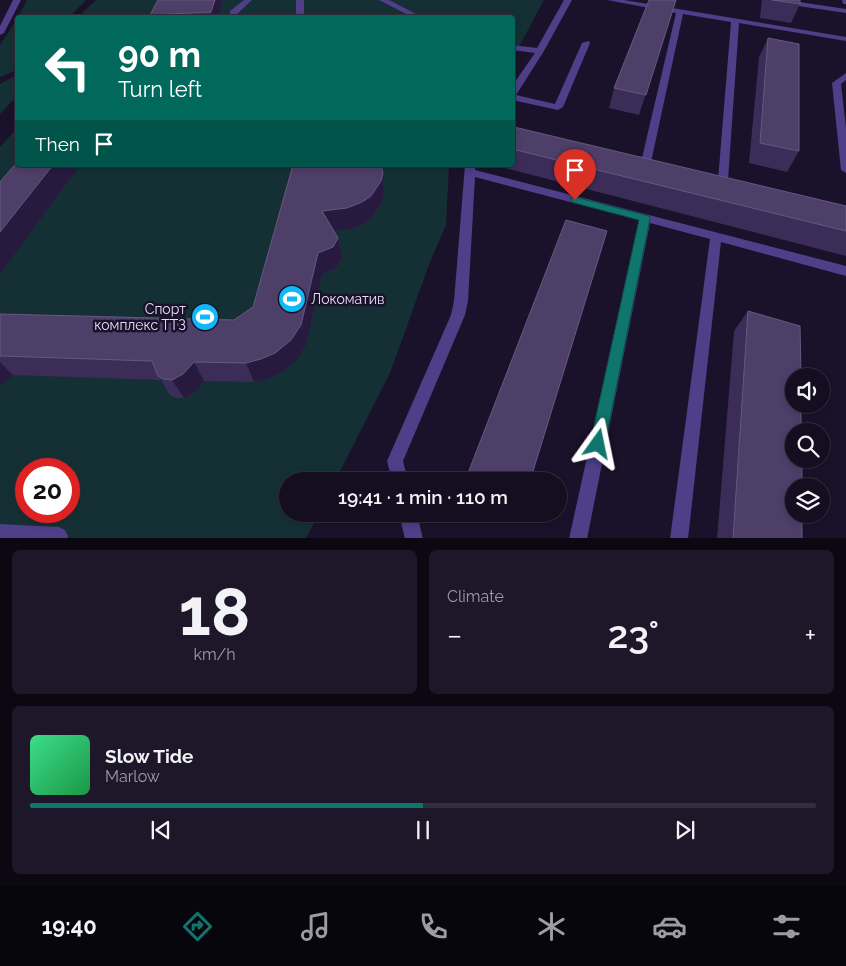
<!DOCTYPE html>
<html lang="en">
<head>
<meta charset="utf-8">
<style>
	body { margin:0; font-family:Raleway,sans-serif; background:#1d1729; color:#f1f3f6; height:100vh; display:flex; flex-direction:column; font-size:19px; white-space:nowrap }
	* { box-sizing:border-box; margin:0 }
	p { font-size:16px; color:#9d9ca5 }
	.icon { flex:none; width:28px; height:28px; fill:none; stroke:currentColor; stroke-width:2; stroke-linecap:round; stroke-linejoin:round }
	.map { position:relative; height:538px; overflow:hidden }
	.side { display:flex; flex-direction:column; gap:12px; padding:12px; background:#0b0812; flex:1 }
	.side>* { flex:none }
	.banner { position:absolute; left:15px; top:15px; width:500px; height:152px; border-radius:5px; box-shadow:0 2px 8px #0003,0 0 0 1px #332e3e; background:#00695c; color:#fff; overflow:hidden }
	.fabs { position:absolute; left:785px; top:368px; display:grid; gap:10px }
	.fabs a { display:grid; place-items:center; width:45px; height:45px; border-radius:50%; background:#140e20; box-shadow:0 2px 8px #0003,0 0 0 1px #332e3e; font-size:25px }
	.speed { position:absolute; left:15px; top:458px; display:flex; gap:10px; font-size:25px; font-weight:700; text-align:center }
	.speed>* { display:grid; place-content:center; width:65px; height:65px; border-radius:50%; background:#140e20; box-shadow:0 2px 8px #0003,0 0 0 1px #332e3e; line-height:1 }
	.speed .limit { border:8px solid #d22; background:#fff; color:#111 }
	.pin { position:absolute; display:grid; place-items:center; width:42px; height:42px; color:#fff; margin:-51px -21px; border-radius:50% 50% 50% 0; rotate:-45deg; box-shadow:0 0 5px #0007 }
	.pin .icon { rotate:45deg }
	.me { position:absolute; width:55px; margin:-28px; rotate:12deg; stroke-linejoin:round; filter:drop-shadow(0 0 4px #0008) }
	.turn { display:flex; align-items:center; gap:18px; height:105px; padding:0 20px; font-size:22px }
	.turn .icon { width:65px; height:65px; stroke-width:2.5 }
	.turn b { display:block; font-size:35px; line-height:42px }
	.then { display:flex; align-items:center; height:48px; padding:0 20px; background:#0003; gap:10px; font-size:19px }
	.big { font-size:38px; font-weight:600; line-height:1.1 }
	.side .card { flex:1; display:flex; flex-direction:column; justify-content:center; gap:8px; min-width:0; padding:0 18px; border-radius:8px; background:#1d1729 }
	.side .dial { align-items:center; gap:0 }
	.dial b { font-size:65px; line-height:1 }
	.song { display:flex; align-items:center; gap:15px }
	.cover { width:60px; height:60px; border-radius:8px; background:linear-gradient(135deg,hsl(150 70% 55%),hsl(140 70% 35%)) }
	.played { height:5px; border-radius:2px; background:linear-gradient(90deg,#0f766e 50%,#332e3e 50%) }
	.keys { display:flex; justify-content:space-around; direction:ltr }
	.heat { display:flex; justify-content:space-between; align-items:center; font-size:28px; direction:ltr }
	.side .tiles { flex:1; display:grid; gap:12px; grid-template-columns:1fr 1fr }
	.card:last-child { grid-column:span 2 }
	.trip { position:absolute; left:279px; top:472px; width:288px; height:50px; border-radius:25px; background:#140e20; box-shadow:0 2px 8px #0003,0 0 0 1px #332e3e; font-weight:600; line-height:50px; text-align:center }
	.tabs { display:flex; height:80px; justify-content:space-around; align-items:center; background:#08060d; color:#9d9ca5 }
	.tabs .icon { width:35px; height:35px }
	.tabs .current { color:#0f766e }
	.tabs b { font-size:22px; color:#f1f3f6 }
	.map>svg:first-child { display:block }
</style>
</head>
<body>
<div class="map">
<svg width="846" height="539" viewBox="0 0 846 539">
	<rect width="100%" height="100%" fill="#1a122a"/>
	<path fill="#153034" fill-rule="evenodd" d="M27,0h59l-17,17h-51z
		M96,0h64l-7,17 -76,1z
		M164,0h380l-31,58 -1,-40h-356z
		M17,19v51l-17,7v-32z
		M17,75v21l-17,18v-30z
		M17,128l1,37h431l-3,60 -16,37 -40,111 -55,108h-47v33h31l-13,24h-306v-391zM26,469h43v42h-43z"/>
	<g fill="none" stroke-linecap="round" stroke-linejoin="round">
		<path fill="#4e3f88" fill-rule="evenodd" d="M13,0h8l-17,33 -4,2v-9z
			M244,0h8l-16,15h-6v-4z
			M296,0h8v18h-8z
			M379,0h10l35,18h-10z
			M564,0h8l-28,51 -28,44 39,9 27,-61 7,-2 1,2 -27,64 -5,3 -46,-10v-14l23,-33 -23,-3v-5l25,3z
			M607,0h17l222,37v4l-107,-18 -11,157 -5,3 -5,-3 13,-158 -48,-8 -32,148 -5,3 -5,-3 35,-149z
			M767,0h19l60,9v4l-75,-11z
			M842,0h4v4h-3z
			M846,73v7l-5,4 5,44v45l-5,-3 -9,-87z
			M465,165h10v5l371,96v10l-125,-34 -33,297h-18l40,-300 -60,-16 -63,316h-18l70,-319 -164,-43 -7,124 -3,14 -62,146 5,20h-16l-5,-20 64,-146 3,-14z
			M399,514h18l6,25h-18z
			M0,524l59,3 6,3 3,6 -1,3h-67z"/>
	</g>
	<path fill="#3c2c58" d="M158,0h65l-5,18h-67l-1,-3z
		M676,0l-37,115 -30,-7 5,-20z
		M762,0h6l-1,2 1,-2h32v4l-9,19 -31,-5z
		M768,38l31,113 -12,21 -38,-9 10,-106z
		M512,130l334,76v50l-345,-89v-2h11z
		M383,173l1,21 -2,8 -9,14 -8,7 -15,6 -16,2 4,7 4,21 -6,9 -14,6 -16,71 -9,15 -15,12 -14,7 -14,3 -50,-1 -10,12 -10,5h-8l-6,-3 -9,-15 -148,-5 -13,11v-72l234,6 19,-13z
		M748,311l54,228h-85l17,-208z
		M468,473l62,8h-63z"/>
	<path fill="#271a3e" d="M215,0h8l-5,18h-6l-1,-6z
		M53,165h27l-80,109v-42z
		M383,173l1,21 -2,8 -9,14 -8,7 -15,6 -25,3 -3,-21z
		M338,238l4,21 -6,9 -14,6 -16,71 -9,15 -15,12 -14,7 -14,3 -8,-19 72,-110z
		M0,362l13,13 -13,11z
		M194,362l10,19 -10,12 -10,5 -12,-18z"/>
	<path fill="#4e3f69" stroke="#665881" d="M158,0h57l-4,12 -61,3z
		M649,0h27l-30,95 -32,-7z
		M772,0h28v4z
		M768,38l31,6v107l-39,-8z
		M514,127l332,79v25l-334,-82v-19z
		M18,161v4h35l-53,67v-50z
		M293,165h88l2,8 -2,8 -10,15 -9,6 -15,6 -25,3 16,27 -5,9 -15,6 -17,72 -10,15 -16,13 -14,6 -15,4 -52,-1 -11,12 -11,6 -8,-1 -6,-3 -6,-15 -152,-5v-42l234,6 19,-13z
		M566,220l41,11 -77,250h-42l-20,-8z
		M748,311l52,15 1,50h-7v28h7v27h-7v28h8v27h-8v28h8v25h-69z"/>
	<path fill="#0f766e" stroke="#0a4d48" d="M575,197l74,19 1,2 -45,226 -2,5 -5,2 -5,-2 -3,-5 49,-224 -68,-18v-4z"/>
	<defs>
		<g id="stadium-disc" transform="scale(1.4375)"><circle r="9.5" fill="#0fb9f7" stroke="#1a122a"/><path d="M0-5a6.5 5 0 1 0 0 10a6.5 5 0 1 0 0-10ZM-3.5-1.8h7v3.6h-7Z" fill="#fff"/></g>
	</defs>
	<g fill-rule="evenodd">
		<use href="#stadium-disc" x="292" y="299"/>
		<use href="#stadium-disc" x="205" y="317"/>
	</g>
	<g text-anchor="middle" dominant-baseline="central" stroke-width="5" stroke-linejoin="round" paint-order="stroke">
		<g font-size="14" fill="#e6dcfe" stroke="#1a122a" text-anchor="start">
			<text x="311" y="299">Локоматив</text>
			<text x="186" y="309" text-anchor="end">Спорт<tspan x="186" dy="16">комплекс ТТЗ</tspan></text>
		</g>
	</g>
</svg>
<div class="fabs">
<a><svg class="icon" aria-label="sound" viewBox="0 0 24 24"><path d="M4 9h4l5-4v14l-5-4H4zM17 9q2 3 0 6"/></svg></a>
<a><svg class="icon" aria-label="search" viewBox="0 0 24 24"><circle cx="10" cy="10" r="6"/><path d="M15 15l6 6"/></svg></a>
<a><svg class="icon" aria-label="layers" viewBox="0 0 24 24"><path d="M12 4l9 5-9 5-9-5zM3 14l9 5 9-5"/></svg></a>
</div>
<div class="speed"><div class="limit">20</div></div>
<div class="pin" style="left:575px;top:200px;background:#d93025"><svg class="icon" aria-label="arrive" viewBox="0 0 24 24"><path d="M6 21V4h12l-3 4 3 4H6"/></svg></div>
<svg class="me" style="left:598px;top:444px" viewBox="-20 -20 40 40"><path d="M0-17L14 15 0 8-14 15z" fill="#0f766e" stroke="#fff" stroke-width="4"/></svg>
<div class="trip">19:41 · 1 min · 110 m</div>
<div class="banner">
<div class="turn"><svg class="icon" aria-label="left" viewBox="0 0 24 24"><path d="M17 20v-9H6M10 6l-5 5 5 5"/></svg><div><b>90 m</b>Turn left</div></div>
<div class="then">Then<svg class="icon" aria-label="arrive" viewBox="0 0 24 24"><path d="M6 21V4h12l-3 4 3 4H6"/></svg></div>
</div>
</div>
<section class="side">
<div class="tiles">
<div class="card dial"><b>18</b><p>km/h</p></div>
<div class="card"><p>Climate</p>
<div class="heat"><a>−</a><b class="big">23°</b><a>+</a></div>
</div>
<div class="card">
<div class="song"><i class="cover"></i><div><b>Slow Tide</b><p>Marlow</p></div></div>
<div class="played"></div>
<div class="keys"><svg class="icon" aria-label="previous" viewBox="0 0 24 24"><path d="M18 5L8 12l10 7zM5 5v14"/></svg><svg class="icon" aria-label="pause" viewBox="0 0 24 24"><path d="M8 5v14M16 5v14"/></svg><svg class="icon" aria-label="next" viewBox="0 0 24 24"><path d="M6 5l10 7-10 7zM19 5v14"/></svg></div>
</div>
</div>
</section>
<nav class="tabs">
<b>19:40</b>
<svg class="icon current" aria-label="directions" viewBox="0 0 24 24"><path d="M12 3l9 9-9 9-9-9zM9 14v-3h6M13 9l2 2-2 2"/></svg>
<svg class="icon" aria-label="music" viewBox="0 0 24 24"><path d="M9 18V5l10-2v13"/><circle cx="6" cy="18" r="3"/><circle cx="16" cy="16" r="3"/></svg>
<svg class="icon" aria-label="phone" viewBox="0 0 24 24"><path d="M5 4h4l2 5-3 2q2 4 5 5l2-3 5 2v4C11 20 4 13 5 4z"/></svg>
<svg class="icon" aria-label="climate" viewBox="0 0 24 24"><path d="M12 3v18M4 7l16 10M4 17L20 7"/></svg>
<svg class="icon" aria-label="car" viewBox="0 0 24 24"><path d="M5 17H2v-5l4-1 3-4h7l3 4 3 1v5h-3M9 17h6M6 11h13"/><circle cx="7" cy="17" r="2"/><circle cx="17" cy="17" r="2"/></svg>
<svg class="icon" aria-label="filters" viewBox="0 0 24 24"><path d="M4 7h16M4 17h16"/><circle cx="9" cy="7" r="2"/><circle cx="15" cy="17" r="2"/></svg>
</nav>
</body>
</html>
